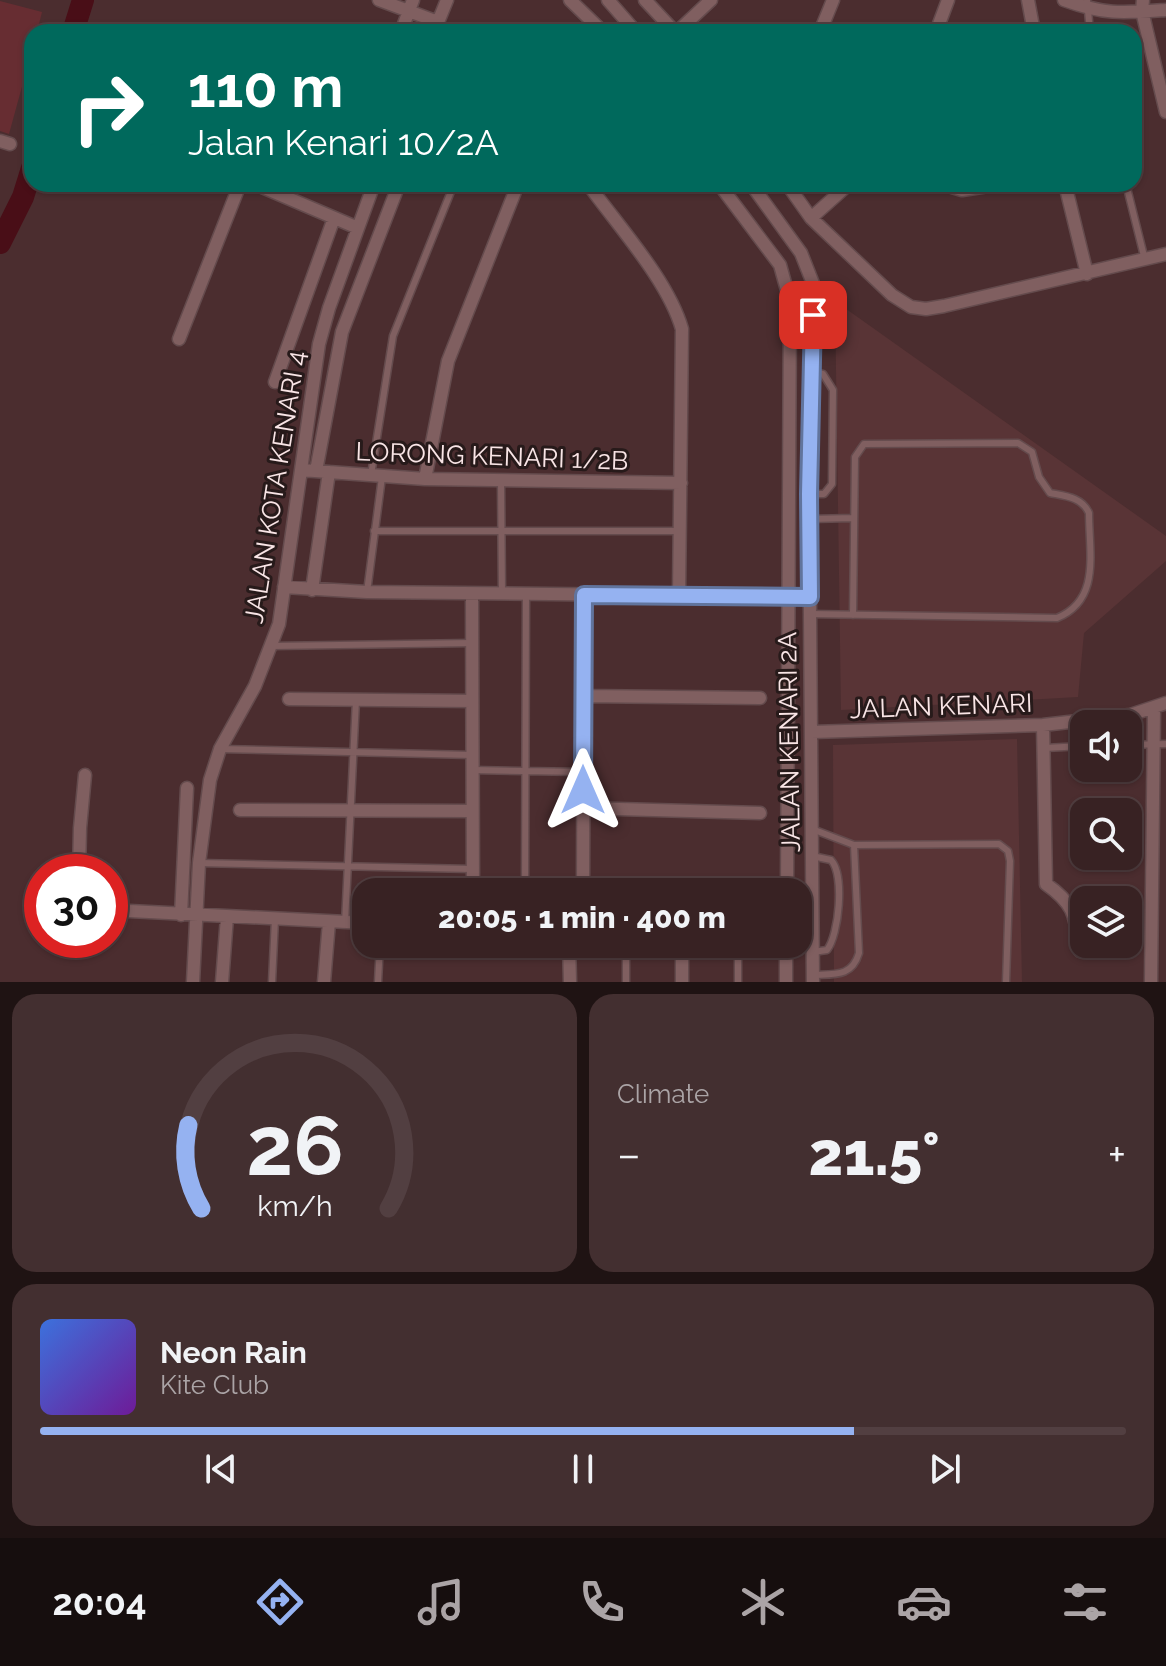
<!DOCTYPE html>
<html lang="en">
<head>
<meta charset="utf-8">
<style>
	body { margin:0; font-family:Raleway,sans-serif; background:#432f30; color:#f1f3f6; height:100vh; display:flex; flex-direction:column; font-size:30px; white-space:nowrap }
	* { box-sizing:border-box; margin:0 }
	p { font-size:26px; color:#aba4a6 }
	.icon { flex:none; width:44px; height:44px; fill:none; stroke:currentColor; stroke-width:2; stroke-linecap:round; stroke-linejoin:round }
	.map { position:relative; height:982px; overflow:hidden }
	.side { display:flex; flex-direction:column; gap:12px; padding:12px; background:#1f1313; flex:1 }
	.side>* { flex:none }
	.guide { position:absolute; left:24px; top:24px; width:1118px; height:168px; border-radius:24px; box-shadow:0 2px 6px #0004,0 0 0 2px #523f41; background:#00695c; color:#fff; overflow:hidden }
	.fabs { position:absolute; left:1070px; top:710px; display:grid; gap:16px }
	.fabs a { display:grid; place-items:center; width:72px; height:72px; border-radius:16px; background:#382223; box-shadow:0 2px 6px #0004,0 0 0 2px #523f41; font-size:40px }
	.speed { position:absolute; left:24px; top:854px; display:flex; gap:16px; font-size:40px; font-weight:700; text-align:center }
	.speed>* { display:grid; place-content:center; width:104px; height:104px; border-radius:50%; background:#382223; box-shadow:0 2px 6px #0004,0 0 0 2px #523f41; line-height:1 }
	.speed .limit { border:12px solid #d22; background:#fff; color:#111 }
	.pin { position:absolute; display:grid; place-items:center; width:68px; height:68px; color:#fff; margin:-34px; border-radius:16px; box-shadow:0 4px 12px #0006 }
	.me { position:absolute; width:88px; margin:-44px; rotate:0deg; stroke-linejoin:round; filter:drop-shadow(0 0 6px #0008) }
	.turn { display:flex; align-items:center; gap:28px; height:168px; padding:0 32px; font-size:36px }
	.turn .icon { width:104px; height:104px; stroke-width:2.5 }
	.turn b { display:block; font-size:56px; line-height:68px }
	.big { font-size:60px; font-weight:800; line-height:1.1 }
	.side .tile { flex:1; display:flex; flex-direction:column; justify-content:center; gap:12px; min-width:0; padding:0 28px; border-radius:24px; background:#432f30 }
	.side .dial { align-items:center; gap:0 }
	.dial svg { height:208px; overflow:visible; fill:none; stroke:#523f41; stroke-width:7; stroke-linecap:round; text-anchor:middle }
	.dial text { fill:#f1f3f6; stroke:none }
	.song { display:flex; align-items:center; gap:24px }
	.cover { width:96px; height:96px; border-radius:12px; background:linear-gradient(135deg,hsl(220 70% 55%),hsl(280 70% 35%)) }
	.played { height:8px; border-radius:4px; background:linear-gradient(90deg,#95b2f1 75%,#523f41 75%) }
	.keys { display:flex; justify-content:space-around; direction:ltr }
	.heat { display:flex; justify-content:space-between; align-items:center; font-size:44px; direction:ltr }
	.side .tiles { flex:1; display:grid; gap:12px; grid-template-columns:1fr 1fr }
	.tile:last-child { grid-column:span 2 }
	.trip { position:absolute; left:352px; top:878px; width:460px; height:80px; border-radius:24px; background:#382223; box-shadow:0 2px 6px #0004,0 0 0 2px #523f41; font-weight:800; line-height:80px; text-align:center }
	.dock { display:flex; height:128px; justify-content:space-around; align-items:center; background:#160e0e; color:#aba4a6 }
	.dock .icon { width:56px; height:56px }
	.dock .active { color:#95b2f1 }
	.dock b { font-size:36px; color:#f1f3f6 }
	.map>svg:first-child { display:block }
</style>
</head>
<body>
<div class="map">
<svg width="1166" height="982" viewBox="0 0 1166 982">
	<rect width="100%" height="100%" fill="#4b2d2f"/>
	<path fill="#593436" d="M835,301l331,235v25l-82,72 -6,64 -237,13z
		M1017,739l5,243h-188l-1,-237z"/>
	<path fill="#672d32" d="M0,1l42,11 -5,20h-5v18l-23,84 -9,-3z"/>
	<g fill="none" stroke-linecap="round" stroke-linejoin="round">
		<path stroke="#490e17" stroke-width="22" d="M73,32l10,-32
			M0,243l23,-46 9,-29"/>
		<g stroke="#644b4d" stroke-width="9">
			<path id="lane" d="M1087,0l3,32
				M1126,184l19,76
				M371,475l22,-139 61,-152
				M501,482l1,112
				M809,494h15l8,-10 1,-94 -10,-16 -11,-2
				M809,519l45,-1
				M374,531h306
				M367,592l15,-115
				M810,614l247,4c44,-18 32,-65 32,-105 -7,-16 -24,-17 -39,-20l-11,-16 -7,-25 -14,-9 -154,1 -9,13 -2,158
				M272,646l200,-3
				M1128,745l38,-1
				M1044,748l40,-2
				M220,749l252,6
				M473,770l110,2
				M812,829l42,16 145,-1 9,7 2,10 -4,121
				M812,856l19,4c14,15 8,75 -4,90l-14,2
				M199,863l273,6
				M525,892l1,-298
				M345,923l11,-223
				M813,975c22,-1 39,2 46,-22l-5,-108
				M272,982l3,-63
				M378,982l2,-38
				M626,982v-38
				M738,982v-38"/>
		</g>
		<g stroke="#644b4d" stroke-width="15">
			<path id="street" d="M379,0l59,22
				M570,0l33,32
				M608,0l28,32
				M645,0l30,32
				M1028,0l6,32
				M1064,0c41,15 59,13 102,10
				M1143,0l-1,11 24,101
				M401,32l12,-32
				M434,32l13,-32
				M677,32l34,-32
				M820,32l13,-32
				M936,32l12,-32
				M0,141l10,3
				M255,184l103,44
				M588,184c30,42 80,96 94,145l-3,267
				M719,184l61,81 10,36 -3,591
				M751,184l50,69 13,33 -5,208 4,488
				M787,184l24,34 81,77 19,12 15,2 18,-3 222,-52
				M942,184l20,6 39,-6
				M1065,184l22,90
				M811,218l38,-34
				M179,339l61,-155
				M275,382l59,-164
				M301,470l124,9 256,4
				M316,471l26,-139 57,-148
				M425,479l23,-118 70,-177
				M284,587l83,5 443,5
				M312,590l17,-118
				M472,594l1,298
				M584,696l176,2
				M289,699l183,2
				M1043,725l3,159c30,21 29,33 34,67
				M812,732l231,-7 87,-10 36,-12
				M583,808l177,5
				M240,810l232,1
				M79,872l1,-44 5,-53
				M583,892l1,-297
				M110,910l256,13
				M181,915l6,-127
				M569,944l1,38
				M682,944v38
				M193,982l6,-119 11,-83 10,-31 35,-63 24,-62 40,-280 10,-36 45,-124
				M222,982l5,-65
				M324,982l5,-60
				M786,982v-38
				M1151,982l3,-273"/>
		</g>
		<use href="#lane" stroke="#805f60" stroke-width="6"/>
		<use href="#street" stroke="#805f60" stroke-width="12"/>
	</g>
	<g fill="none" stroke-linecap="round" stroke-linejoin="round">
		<g stroke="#61749d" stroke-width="20">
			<path id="route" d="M583,790l1,-195 226,2 -1,-103 4,-179"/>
		</g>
		<use href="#route" stroke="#95b2f1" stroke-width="14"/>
	</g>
	<g text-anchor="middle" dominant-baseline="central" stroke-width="6" stroke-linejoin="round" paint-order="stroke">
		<g font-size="26" fill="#f9e5e6" stroke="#271a1a">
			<text transform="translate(492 456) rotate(2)">LORONG KENARI 1/2B</text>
			<text transform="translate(275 487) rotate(-81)">JALAN KOTA KENARI 4</text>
			<text transform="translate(941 706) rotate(-2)">JALAN KENARI</text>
			<text transform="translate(789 742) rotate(-91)">JALAN KENARI 2A</text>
		</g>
	</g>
</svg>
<div class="fabs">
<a><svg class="icon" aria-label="sound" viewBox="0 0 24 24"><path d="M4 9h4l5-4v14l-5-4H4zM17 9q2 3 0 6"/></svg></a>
<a><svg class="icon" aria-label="search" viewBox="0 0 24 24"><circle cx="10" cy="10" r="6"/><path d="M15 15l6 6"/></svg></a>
<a><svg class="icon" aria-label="layers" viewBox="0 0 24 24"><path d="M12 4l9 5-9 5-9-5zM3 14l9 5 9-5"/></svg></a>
</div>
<div class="speed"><div class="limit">30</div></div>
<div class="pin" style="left:813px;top:315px;background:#d93025"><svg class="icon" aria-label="arrive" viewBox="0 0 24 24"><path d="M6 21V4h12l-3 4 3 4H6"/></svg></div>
<svg class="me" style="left:583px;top:790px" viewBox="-20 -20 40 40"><path d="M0-17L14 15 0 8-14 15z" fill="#95b2f1" stroke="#fff" stroke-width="4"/></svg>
<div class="trip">20:05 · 1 min · 400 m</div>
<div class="guide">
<div class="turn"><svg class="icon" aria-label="right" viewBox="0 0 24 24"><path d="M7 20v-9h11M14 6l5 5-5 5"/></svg><div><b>110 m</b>Jalan Kenari 10/2A</div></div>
</div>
</div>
<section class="side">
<div class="tiles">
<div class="tile dial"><svg viewBox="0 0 100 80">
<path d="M14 69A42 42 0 1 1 86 69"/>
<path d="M14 69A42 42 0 0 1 9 37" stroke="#95b2f1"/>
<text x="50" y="56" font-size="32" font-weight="700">26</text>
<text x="50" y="72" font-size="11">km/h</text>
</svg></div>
<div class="tile"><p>Climate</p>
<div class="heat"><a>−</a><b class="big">21.5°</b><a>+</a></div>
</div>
<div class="tile">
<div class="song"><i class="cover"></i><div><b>Neon Rain</b><p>Kite Club</p></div></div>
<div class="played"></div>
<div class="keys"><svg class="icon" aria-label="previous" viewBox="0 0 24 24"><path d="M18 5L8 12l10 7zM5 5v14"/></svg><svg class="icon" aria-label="pause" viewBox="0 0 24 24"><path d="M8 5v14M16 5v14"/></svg><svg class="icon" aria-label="next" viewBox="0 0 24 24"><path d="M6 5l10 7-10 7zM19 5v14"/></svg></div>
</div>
</div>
</section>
<nav class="dock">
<b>20:04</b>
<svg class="icon active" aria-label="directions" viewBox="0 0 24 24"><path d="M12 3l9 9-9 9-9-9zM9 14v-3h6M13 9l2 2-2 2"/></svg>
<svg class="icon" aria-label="music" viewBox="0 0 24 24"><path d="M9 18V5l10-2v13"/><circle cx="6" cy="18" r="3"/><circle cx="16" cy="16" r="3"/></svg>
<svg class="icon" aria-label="phone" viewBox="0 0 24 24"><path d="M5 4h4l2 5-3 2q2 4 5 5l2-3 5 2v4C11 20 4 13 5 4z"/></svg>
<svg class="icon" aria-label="climate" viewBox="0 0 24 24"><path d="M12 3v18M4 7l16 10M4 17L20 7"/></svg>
<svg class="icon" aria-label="car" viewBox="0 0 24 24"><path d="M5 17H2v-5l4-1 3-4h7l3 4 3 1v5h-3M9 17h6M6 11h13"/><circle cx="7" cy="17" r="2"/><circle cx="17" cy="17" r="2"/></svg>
<svg class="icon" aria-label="filters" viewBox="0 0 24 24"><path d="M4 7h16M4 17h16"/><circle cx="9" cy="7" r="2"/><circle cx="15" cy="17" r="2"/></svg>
</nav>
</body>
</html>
